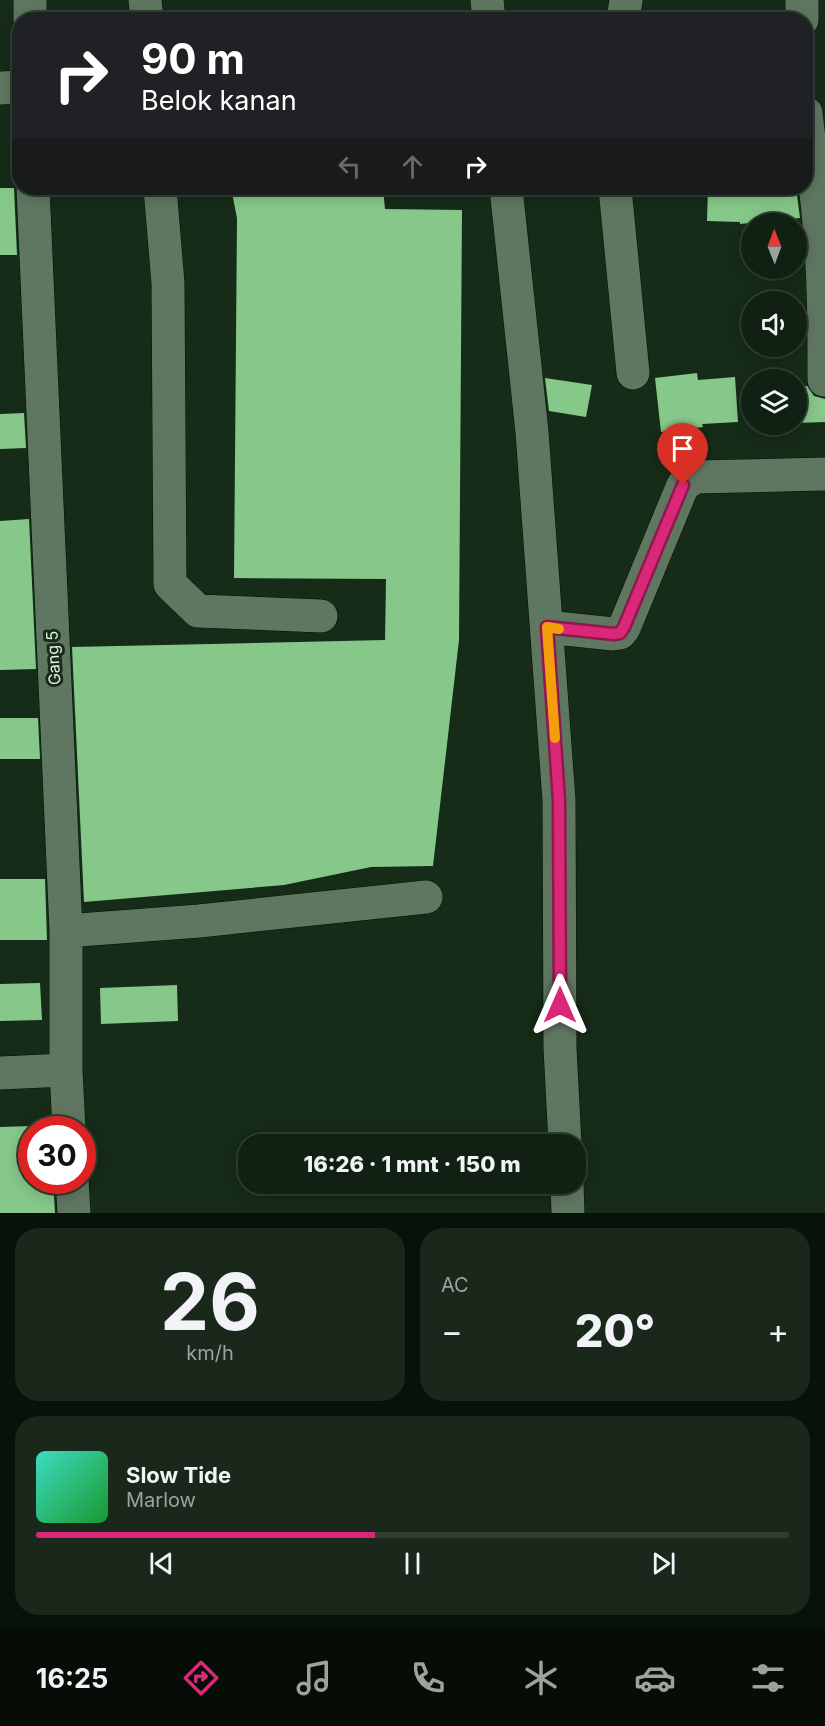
<!DOCTYPE html>
<html lang="id">
<head>
<meta charset="utf-8">
<style>
	body { margin:0; font-family:Inter,sans-serif; background:#19281b; color:#f1f3f6; height:100vh; display:flex; flex-direction:column; font-size:22px; white-space:nowrap }
	* { box-sizing:border-box; margin:0 }
	p { font-size:20px; color:#9ca39f }
	.icon { flex:none; width:33px; height:33px; fill:none; stroke:currentColor; stroke-width:2; stroke-linecap:round; stroke-linejoin:round }
	.map { position:relative; height:1213px; overflow:hidden }
	.panel { display:flex; flex-direction:column; gap:15px; padding:15px; background:#09120a; flex:1 }
	.panel>* { flex:none }
	.banner { position:absolute; left:12px; top:12px; width:801px; height:183px; border-radius:24px; box-shadow:0 3px 15px #0003,0 0 0 2px #303e32; background:#202124; color:#fff; overflow:hidden }
	.needle { width:39px; rotate:359deg }
	.controls { position:absolute; left:741px; top:213px; display:grid; gap:12px }
	.controls a { display:grid; place-items:center; width:66px; height:66px; border-radius:50%; background:#102012; box-shadow:0 3px 15px #0003,0 0 0 2px #303e32; font-size:30px }
	.speed { position:absolute; left:18px; top:1116px; display:flex; gap:12px; font-size:30px; font-weight:700; text-align:center }
	.speed>* { display:grid; place-content:center; width:78px; height:78px; border-radius:50%; background:#102012; box-shadow:0 3px 15px #0003,0 0 0 2px #303e32; line-height:1 }
	.speed .limit { border:9px solid #d22; background:#fff; color:#111 }
	.pin { position:absolute; display:grid; place-items:center; width:51px; height:51px; color:#fff; margin:-62px -26px; border-radius:50% 50% 50% 0; rotate:-45deg; box-shadow:0 0 6px #0007 }
	.pin .icon { rotate:45deg }
	.me { position:absolute; width:66px; margin:-33px; rotate:0deg; stroke-linejoin:round; filter:drop-shadow(0 0 4px #0008) }
	.turn { display:flex; align-items:center; gap:21px; height:126px; padding:0 30px; font-size:27px }
	.turn .icon { width:78px; height:78px; stroke-width:2.5 }
	.turn b { display:block; font-size:42px; line-height:51px }
	.lanes { display:flex; align-items:center; height:57px; padding:0 30px; background:#0003; justify-content:center; gap:30px; direction:ltr }
	.lanes .off { opacity:.35 }
	.big { font-size:45px; font-weight:800; line-height:1.1 }
	.panel .widget { flex:1; display:flex; flex-direction:column; justify-content:center; gap:9px; min-width:0; padding:0 21px; border-radius:24px; background:#19281b }
	.panel .dial { align-items:center; gap:0 }
	.dial b { font-size:78px; line-height:1 }
	.song { display:flex; align-items:center; gap:18px }
	.cover { width:72px; height:72px; border-radius:9px; background:linear-gradient(135deg,hsl(170 70% 55%),hsl(130 70% 35%)) }
	.played { height:6px; border-radius:3px; background:linear-gradient(90deg,#db2777 45%,#303e32 45%) }
	.keys { display:flex; justify-content:space-around; direction:ltr }
	.heat { display:flex; justify-content:space-between; align-items:center; font-size:33px; direction:ltr }
	.panel .tiles { flex:1; display:grid; gap:15px; grid-template-columns:1fr 1fr }
	.widget:last-child { grid-column:span 2 }
	.trip { position:absolute; left:238px; top:1134px; width:348px; height:60px; border-radius:24px; background:#102012; box-shadow:0 3px 15px #0003,0 0 0 2px #303e32; font-weight:800; line-height:60px; text-align:center }
	.tab-bar { display:flex; height:96px; justify-content:space-around; align-items:center; background:#060d07; color:#9ca39f }
	.tab-bar .icon { width:42px; height:42px }
	.tab-bar .active { color:#db2777 }
	.tab-bar b { font-size:27px; color:#f1f3f6 }
	.map>svg:first-child { display:block }
</style>
</head>
<body>
<div class="map">
<svg width="825" height="1213" viewBox="0 0 825 1213">
	<rect width="100%" height="100%" fill="#162b18"/>
	<path fill="#86c88a" d="M0,188h14l3,67h-17z
		M231,188h152l2,21 77,1 -3,430 -26,226 -62,1 -87,18 -200,17 -12,-255 313,-7 1,-61 -152,-1 3,-360z
		M708,188h88l4,30 -60,6v-2l-33,-1z
		M697,373l1,7 37,-3 3,45 -36,2 1,3 -42,5 -6,-54z
		M545,378l47,7 -6,32 -37,-6z
		M807,386l7,10 11,3v23l-29,1v-36z
		M24,413l2,35 -26,1v-35z
		M29,519l7,150 -36,1v-149z
		M0,718h38l2,41h-40z
		M0,879h45l2,61h-47z
		M40,983l2,37 -42,1v-37z
		M177,985l1,36 -77,3 -1,-36z
		M32,1126v54h21l2,33h-55v-86z"/>
	<g fill="none" stroke-linecap="round" stroke-linejoin="round">
		<g stroke="#011303" stroke-width="34">
			<path id="minor" d="M30,0v20
				M145,0l2,20
				M487,0l2,20
				M802,0v20
				M623,20l3,-20
				M0,88l20,-1
				M806,113c4,37 10,73 13,110 5,52 5,105 5,157
				M33,188l33,743v139l3,60
				M160,188l8,95 2,301 28,27 123,5
				M506,188l26,244 27,368 1,248 5,96
				M615,188l18,185
				M547,627l66,7 7,-1 4,-5 59,-143 13,-8 129,-3
				M66,931l133,-10 227,-24
				M0,1073l66,-3
				M72,1180l2,33
				M567,1184l1,29"/>
		</g>
		<use href="#minor" stroke="#5f7760" stroke-width="33"/>
	</g>
	<g fill="none" stroke-linecap="round" stroke-linejoin="round">
		<g stroke="#8e194d" stroke-width="15">
			<path id="route" d="M560,1005l-1,-205 -12,-173 67,7 6,-1 4,-6 59,-142"/>
		</g>
		<use href="#route" stroke="#db2777" stroke-width="10"/>
		<path stroke="#f59e0b" stroke-width="10" d="M555,738l-8,-111 12,2"/>
	</g>
	<g text-anchor="middle" dominant-baseline="central" stroke-width="6" stroke-linejoin="round" paint-order="stroke">
		<g font-size="16" fill="#e4f2e5" stroke="#162b18">
			<text transform="translate(53 658) rotate(-93)">Gang 5</text>
		</g>
	</g>
</svg>
<div class="controls">
<a><svg class="needle" viewBox="-14 -14 28 28"><path d="M0-13l5 13h-10z" fill="#e53935"/><path d="M0 13l5-13h-10z" fill="#9ca39f"/></svg></a>
<a><svg class="icon" aria-label="sound" viewBox="0 0 24 24"><path d="M4 9h4l5-4v14l-5-4H4zM17 9q2 3 0 6"/></svg></a>
<a><svg class="icon" aria-label="layers" viewBox="0 0 24 24"><path d="M12 4l9 5-9 5-9-5zM3 14l9 5 9-5"/></svg></a>
</div>
<div class="speed"><div class="limit">30</div></div>
<div class="pin" style="left:683px;top:485px;background:#d93025"><svg class="icon" aria-label="arrive" viewBox="0 0 24 24"><path d="M6 21V4h12l-3 4 3 4H6"/></svg></div>
<svg class="me" style="left:560px;top:1005px" viewBox="-20 -20 40 40"><path d="M0-17L14 15 0 8-14 15z" fill="#db2777" stroke="#fff" stroke-width="4"/></svg>
<div class="trip">16:26 · 1 mnt · 150 m</div>
<div class="banner">
<div class="turn"><svg class="icon" aria-label="right" viewBox="0 0 24 24"><path d="M7 20v-9h11M14 6l5 5-5 5"/></svg><div><b>90 m</b>Belok kanan</div></div>
<div class="lanes"><svg class="icon off" aria-label="left" viewBox="0 0 24 24"><path d="M17 20v-9H6M10 6l-5 5 5 5"/></svg><svg class="icon off" aria-label="ahead" viewBox="0 0 24 24"><path d="M12 20V5M6 11l6-6 6 6"/></svg><svg class="icon" aria-label="right" viewBox="0 0 24 24"><path d="M7 20v-9h11M14 6l5 5-5 5"/></svg></div>
</div>
</div>
<section class="panel">
<div class="tiles">
<div class="widget dial"><b>26</b><p>km/h</p></div>
<div class="widget"><p>AC</p>
<div class="heat"><a>−</a><b class="big">20°</b><a>+</a></div>
</div>
<div class="widget">
<div class="song"><i class="cover"></i><div><b>Slow Tide</b><p>Marlow</p></div></div>
<div class="played"></div>
<div class="keys"><svg class="icon" aria-label="previous" viewBox="0 0 24 24"><path d="M18 5L8 12l10 7zM5 5v14"/></svg><svg class="icon" aria-label="pause" viewBox="0 0 24 24"><path d="M8 5v14M16 5v14"/></svg><svg class="icon" aria-label="next" viewBox="0 0 24 24"><path d="M6 5l10 7-10 7zM19 5v14"/></svg></div>
</div>
</div>
</section>
<nav class="tab-bar">
<b>16:25</b>
<svg class="icon active" aria-label="directions" viewBox="0 0 24 24"><path d="M12 3l9 9-9 9-9-9zM9 14v-3h6M13 9l2 2-2 2"/></svg>
<svg class="icon" aria-label="music" viewBox="0 0 24 24"><path d="M9 18V5l10-2v13"/><circle cx="6" cy="18" r="3"/><circle cx="16" cy="16" r="3"/></svg>
<svg class="icon" aria-label="phone" viewBox="0 0 24 24"><path d="M5 4h4l2 5-3 2q2 4 5 5l2-3 5 2v4C11 20 4 13 5 4z"/></svg>
<svg class="icon" aria-label="climate" viewBox="0 0 24 24"><path d="M12 3v18M4 7l16 10M4 17L20 7"/></svg>
<svg class="icon" aria-label="car" viewBox="0 0 24 24"><path d="M5 17H2v-5l4-1 3-4h7l3 4 3 1v5h-3M9 17h6M6 11h13"/><circle cx="7" cy="17" r="2"/><circle cx="17" cy="17" r="2"/></svg>
<svg class="icon" aria-label="filters" viewBox="0 0 24 24"><path d="M4 7h16M4 17h16"/><circle cx="9" cy="7" r="2"/><circle cx="15" cy="17" r="2"/></svg>
</nav>
</body>
</html>
